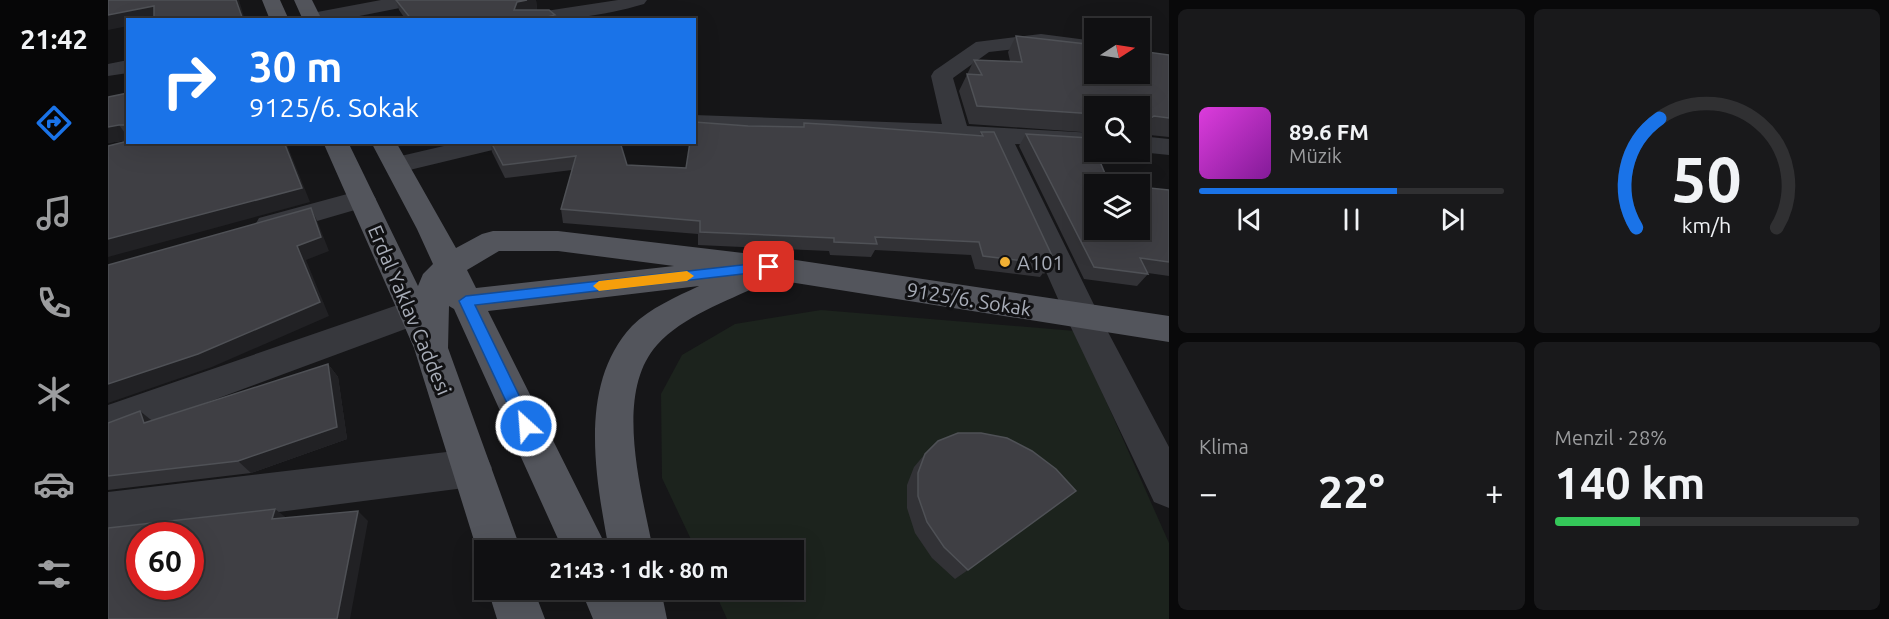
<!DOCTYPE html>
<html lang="tr">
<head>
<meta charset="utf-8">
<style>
	body { margin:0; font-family:Ubuntu,sans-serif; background:#19191b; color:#f1f3f6; height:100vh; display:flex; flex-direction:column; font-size:22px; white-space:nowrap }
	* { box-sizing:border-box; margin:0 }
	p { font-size:20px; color:#9c9d9f }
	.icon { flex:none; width:33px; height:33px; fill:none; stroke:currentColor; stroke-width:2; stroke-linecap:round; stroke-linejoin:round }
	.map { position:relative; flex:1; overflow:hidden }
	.details { display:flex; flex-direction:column; gap:9px; padding:9px; background:#09090a; width:720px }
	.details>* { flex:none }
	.top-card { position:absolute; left:18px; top:18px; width:570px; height:126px; border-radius:0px; box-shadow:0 6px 24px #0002,0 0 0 2px #303032; background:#1a73e8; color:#fff; overflow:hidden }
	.needle { width:39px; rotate:78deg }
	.controls { position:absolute; left:976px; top:18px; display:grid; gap:12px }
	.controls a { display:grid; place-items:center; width:66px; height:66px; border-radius:0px; background:#101012; box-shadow:0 6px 24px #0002,0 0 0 2px #303032; font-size:30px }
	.speed { position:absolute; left:18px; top:522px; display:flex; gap:12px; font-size:30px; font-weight:700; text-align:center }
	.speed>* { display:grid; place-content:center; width:78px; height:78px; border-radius:50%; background:#101012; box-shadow:0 6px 24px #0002,0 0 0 2px #303032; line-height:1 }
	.speed .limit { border:9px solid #d22; background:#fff; color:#111 }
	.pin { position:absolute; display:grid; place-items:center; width:51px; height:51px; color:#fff; margin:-26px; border-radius:12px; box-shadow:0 3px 9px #0006 }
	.me { position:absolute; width:66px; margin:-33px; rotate:334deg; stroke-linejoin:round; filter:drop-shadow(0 0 4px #0008) }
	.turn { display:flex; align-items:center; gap:21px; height:126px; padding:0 24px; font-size:27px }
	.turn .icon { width:78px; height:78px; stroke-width:2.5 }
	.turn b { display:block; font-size:42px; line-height:51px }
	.big { font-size:45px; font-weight:700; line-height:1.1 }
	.details .tile { flex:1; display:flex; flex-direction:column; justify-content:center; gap:9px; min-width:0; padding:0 21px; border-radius:9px; background:#19191b }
	.details .dial { align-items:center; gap:0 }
	.dial svg { height:156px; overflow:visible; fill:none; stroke:#303032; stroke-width:7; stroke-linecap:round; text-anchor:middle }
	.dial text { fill:#f1f3f6; stroke:none }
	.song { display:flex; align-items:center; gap:18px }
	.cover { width:72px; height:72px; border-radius:9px; background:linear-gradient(135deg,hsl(300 70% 55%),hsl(290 70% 35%)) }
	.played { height:6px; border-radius:3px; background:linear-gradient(90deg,#1a73e8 65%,#303032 65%) }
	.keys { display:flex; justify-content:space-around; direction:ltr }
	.heat { display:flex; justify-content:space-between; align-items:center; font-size:33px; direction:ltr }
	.charge { height:9px; border-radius:4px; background:linear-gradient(90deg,#34c759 28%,#303032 0) }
	.details .tiles { flex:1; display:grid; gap:9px; grid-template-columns:repeat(2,1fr) }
	.trip { position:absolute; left:366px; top:540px; width:330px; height:60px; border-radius:0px; background:#101012; box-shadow:0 6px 24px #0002,0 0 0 2px #303032; font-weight:700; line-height:60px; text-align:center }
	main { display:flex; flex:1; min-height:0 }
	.tabs { display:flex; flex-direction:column; width:108px; justify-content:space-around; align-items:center; background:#060607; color:#9c9d9f }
	.tabs .icon { width:42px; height:42px }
	.tabs .current { color:#1a73e8 }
	.tabs b { font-size:27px; color:#f1f3f6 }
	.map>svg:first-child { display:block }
</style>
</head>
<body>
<main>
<nav class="tabs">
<b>21:42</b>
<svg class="icon current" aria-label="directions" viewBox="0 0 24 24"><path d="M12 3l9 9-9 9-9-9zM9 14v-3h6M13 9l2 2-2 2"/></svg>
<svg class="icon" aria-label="music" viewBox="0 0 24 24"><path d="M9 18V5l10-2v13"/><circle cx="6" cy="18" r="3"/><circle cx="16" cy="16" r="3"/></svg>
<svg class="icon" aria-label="phone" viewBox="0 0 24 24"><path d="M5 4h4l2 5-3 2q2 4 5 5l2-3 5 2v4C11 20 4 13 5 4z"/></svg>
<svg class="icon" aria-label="climate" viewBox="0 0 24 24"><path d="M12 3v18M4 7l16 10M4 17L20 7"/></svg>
<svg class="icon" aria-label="car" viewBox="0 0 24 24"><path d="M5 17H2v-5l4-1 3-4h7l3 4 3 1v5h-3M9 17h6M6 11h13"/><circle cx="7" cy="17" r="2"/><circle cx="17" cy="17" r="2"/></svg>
<svg class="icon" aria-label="filters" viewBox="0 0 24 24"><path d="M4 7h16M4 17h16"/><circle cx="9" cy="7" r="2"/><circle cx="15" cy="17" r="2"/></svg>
</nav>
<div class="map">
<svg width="1061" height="619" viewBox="0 0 1061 619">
	<rect width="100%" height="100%" fill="#161618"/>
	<path fill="#1c231d" d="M713,310l254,21 94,212v76h-442l-13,-29h80v-40h-98l-34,-72 -1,-84 21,-39 53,-31z"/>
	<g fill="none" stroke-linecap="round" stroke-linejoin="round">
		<path fill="#37383d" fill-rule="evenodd" d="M273,0h38l-3,4 -6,2 -71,14 -37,-1 3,-4 7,-2z
			M510,0h29l-3,4c-44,13 -81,16 -127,16l2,-4 7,-2z
			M933,34l54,7v12l-54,-7 -52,6 -36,26 14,48 128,7v16l-80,-5 85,173 69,130v61l-15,-6 -88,-185 -77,-174 -295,-14v-14l248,9 -11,-48 3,-5 42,-29z
			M20,60v13l-20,3v-12z
			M1032,136l29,3v16l-29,-3z
			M353,142h47l-3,5 -108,26 -9,-2 -4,-6 4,-6z
			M254,190l10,3 4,6 -4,6 -103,30 -10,-3 -4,-7 4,-7z
			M307,299l12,4 5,9 -5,9 -319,118v-34z
			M364,449l14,6 6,13 -6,13 -14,6 -364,47v-42z"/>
		<path fill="#53555c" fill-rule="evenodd" d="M154,0h18l9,20h-19z
			M186,0h18l10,20h-19z
			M215,142h25l70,144 5,-12 10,-10 -16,-35 -46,-87h25l60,106 26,-14 11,-3h65l211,25 400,60v26l-405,-64 -4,7c-34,17 -77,31 -103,60 -44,49 -15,147 -4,205h-44c-13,-71 -32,-165 23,-224 18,-18 44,-29 67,-40l-211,25 120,239h-45l-109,-241 -5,-3 -1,42 73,202h-37v16l-7,-16 -63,-202zM391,251h59l116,15 -198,22 -9,-18z
			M380,590h46l11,29h-48z
			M473,590h80l6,29h-74z"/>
	</g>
	<path fill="#323236" d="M288,0h140l1,10 18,5v5h-149l-7,-10z
		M908,36l153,19v82l-29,-3v-28h-45v27l-126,-9 -10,-33 15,-31 36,1 -2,-9z
		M20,93v47l-20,3z
		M696,123l175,13 2,-4 73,128 -10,14 -1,-1 -3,4 -65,-8 -4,-14 -96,-5 -4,7 -41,-2 -1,-4 -131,-6v-11l-135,-11 -2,-14 11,-39 -67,8 -13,-26 -2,-10h130l7,23 59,3 62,-42 55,1z
		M918,134l83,49 60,7v86l-21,-3v1l-11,12 -53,-7 -65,-133z
		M220,364l10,13 9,62 -96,34 -143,17v-67l44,-2z
		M817,454l43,116 -13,9 -23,-21 -17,-25 -8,-25v-23l7,-18z"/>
	<path fill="#212124" d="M128,0h3l6,20h-2z
		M419,0h9l1,10h-23l3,-8z
		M46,6l5,14h-31v6l-20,4v-15z
		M447,15v5h-10l-1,-2z
		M1046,116l-14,18 11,-16z
		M11,125l9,12v3l-20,3v-16z
		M176,142h2l24,60 -202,55v-18z
		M203,208l7,15 11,28 -23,9 23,56 -117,51 -104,36v-19l189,-138z
		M220,364l10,13 9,62 -96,34 -13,-12z
		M32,411l16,13 -12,-1z
		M167,509l13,10h-16z
		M250,511l10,10 -18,98h-13z"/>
	<path fill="#3f3f44" stroke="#4f5156" stroke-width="1.5" fill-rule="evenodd" d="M0,0h128l7,20h-89v-14l-46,9z
		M288,0h131l-10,2 -3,8h35l6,5 -11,3 2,2h-134z
		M908,36l79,9v29h45v-23l29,4v63l-15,-2 -3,2 -11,-1v-11h-45v8l-118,-8 -10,-32 15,1 -8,-15 48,2z
		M20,93v32h-9l-11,2v-30z
		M586,122l54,4 56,1v-4l33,2 146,11 -2,-4h13l60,128h-6l2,4 -67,-8 -4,-14 -104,-5 2,7 -43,-2v-4l-134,-6v-11l-139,-12 15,-53 -73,9 -12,-23h129l7,23 59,3 4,-26h4z
		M918,134l64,4 19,45 10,1h-24v46h45v-43l29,3v72l-29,-4 8,16 -54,-7z
		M20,141v1h156l18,46 -194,51v-93z
		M203,208l10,29 -24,9 23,56 -122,52 -90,30v-119z
		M220,364l9,63 -99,34 -130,15v-53l32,-12 4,12z
		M850,433h23l26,5 25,13 24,18 20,22 -108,79 -24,-23 -17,-25 -9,-26v-23l7,-19 13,-13z
		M167,509l-3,10 86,-8 -21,108h-229v-91zM32,536h50v50h-50z"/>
	<path fill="#1a73e8" stroke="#114b97" stroke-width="1.5" d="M661,262l7,5 -7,4 -294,34 59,121 -2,5 -6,2 -6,-2 -61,-130 7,-5z"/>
	<path fill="#f59e0b" d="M579,271l7,5 -7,5 -88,10 -6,-5 6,-5z"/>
	<circle fill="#f2b134" stroke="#111113" stroke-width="2" cx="897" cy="262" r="6"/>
	<g text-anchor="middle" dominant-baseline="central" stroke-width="6" stroke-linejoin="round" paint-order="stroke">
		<g font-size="20" fill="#a8adb8" stroke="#111113" text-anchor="start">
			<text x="909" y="262">A101</text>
		</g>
		<g font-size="20" fill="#a8adb8" stroke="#111113">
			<text transform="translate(861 299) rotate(9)">9125/6. Sokak</text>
			<text transform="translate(302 310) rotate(67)">Erdal Yaklav Caddesi</text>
		</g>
	</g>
</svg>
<div class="controls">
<a><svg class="needle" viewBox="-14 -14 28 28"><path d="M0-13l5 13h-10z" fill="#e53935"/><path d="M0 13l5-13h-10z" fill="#9c9d9f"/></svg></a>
<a><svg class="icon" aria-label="search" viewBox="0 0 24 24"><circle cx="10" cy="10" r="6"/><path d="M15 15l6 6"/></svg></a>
<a><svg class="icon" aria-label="layers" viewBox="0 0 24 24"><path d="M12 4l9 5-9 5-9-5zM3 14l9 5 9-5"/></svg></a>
</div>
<div class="speed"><div class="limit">60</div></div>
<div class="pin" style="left:661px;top:267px;background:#d93025"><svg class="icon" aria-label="arrive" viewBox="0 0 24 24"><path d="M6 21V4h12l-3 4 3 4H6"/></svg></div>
<svg class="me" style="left:418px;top:426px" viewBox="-20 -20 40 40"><circle r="17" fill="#1a73e8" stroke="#fff" stroke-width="3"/><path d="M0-11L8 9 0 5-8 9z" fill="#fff"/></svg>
<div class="trip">21:43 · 1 dk · 80 m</div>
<div class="top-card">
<div class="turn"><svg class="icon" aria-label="right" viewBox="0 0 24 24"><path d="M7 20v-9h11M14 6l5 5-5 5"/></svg><div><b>30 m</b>9125/6. Sokak</div></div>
</div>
</div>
<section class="details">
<div class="tiles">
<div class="tile">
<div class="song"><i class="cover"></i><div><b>89.6 FM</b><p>Müzik</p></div></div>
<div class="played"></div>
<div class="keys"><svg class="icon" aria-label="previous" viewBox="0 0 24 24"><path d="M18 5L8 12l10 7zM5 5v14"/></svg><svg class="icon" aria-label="pause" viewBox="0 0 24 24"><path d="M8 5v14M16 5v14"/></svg><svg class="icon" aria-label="next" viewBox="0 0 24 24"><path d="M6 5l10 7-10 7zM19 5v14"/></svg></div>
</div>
<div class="tile dial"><svg viewBox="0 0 100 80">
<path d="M14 69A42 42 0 1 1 86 69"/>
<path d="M14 69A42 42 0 0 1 26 13" stroke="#1a73e8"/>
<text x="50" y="56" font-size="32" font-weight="700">50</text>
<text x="50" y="72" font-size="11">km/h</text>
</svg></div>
<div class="tile"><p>Klima</p>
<div class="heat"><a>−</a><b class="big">22°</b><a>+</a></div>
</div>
<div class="tile"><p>Menzil · 28%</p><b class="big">140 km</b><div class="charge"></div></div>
</div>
</section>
</main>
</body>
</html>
